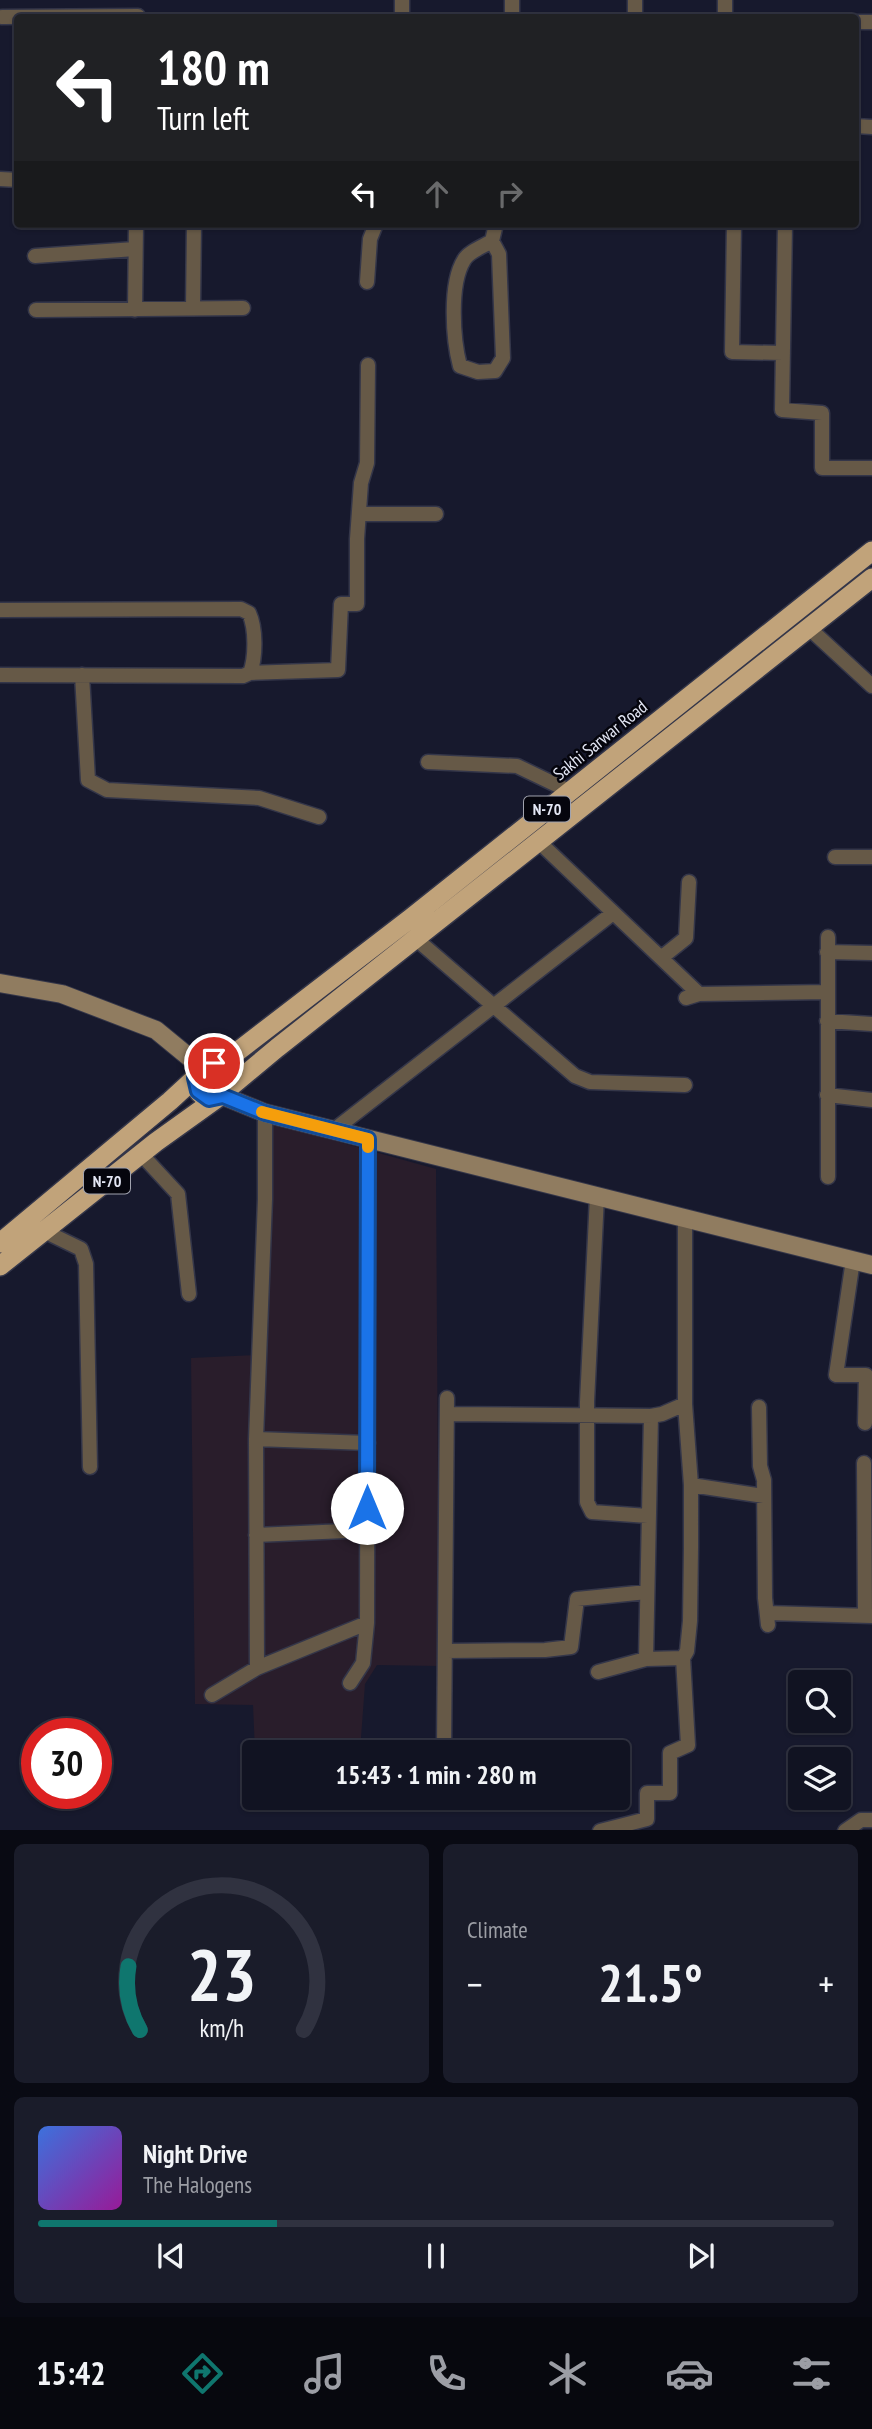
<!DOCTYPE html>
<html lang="en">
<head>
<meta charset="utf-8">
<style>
	body { margin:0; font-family:"PT Sans Narrow",sans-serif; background:#1a1c2a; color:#f1f3f6; height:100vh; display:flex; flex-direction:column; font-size:26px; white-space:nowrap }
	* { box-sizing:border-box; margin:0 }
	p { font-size:23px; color:#9c9ea5 }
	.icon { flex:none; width:38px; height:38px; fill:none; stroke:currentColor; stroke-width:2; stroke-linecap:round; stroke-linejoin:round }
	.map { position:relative; height:1830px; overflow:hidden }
	.details { display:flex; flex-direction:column; gap:14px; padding:14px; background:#090a13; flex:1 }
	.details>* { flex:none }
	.hud { position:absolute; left:14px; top:14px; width:845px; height:214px; border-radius:7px; box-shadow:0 2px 5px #0004,0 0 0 2px #303240; background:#202124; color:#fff; overflow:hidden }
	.fabs { position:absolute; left:788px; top:1670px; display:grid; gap:14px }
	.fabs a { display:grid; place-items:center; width:63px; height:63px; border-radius:7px; background:#111322; box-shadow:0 2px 5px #0004,0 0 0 2px #303240; font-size:35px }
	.speed { position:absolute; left:21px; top:1718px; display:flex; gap:14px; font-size:35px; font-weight:700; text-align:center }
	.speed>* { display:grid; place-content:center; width:91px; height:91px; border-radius:50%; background:#111322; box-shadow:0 2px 5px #0004,0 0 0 2px #303240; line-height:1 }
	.speed .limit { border:10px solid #d22; background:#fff; color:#111 }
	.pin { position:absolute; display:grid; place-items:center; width:60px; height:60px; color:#fff; margin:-30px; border:4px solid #fff; border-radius:50%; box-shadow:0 2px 7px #0007 }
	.me { position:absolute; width:77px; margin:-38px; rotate:0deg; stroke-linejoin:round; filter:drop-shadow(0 0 5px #0008) }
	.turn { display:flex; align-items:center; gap:24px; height:147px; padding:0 28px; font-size:32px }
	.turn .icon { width:91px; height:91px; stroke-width:2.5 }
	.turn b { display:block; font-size:49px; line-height:60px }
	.lanes { display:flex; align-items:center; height:66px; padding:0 28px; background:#0003; justify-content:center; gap:35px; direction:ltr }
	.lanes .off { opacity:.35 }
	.big { font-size:52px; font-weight:700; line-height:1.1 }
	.details .widget { flex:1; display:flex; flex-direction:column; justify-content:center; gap:10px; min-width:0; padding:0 24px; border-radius:10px; background:#1a1c2a }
	.details .dial { align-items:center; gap:0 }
	.dial svg { height:182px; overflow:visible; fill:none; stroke:#303240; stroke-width:7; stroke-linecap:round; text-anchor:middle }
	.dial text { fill:#f1f3f6; stroke:none }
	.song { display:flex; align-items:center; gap:21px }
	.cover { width:84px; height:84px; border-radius:10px; background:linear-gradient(135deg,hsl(220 70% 55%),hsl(300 70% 35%)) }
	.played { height:7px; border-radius:4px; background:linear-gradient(90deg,#0f766e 30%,#303240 30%) }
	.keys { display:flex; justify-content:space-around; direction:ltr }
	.heat { display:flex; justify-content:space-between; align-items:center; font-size:38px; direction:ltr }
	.details .tiles { flex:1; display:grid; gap:14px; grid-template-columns:1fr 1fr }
	.widget:last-child { grid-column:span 2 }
	.trip { position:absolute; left:242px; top:1740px; width:388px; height:70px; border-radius:7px; background:#111322; box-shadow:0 2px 5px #0004,0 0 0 2px #303240; font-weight:700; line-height:70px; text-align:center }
	.tabs { display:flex; height:112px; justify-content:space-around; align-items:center; background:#07080e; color:#9c9ea5 }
	.tabs .icon { width:49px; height:49px }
	.tabs .selected { color:#0f766e }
	.tabs b { font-size:32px; color:#f1f3f6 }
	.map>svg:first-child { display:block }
</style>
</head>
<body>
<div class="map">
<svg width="872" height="1831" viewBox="0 0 872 1831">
	<rect width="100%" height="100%" fill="#17192d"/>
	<path fill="#291d2b" d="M260,1120l176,49 3,497 -62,-1 -12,19 -5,67h-105l-2,-46 -58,-1 -4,-346 65,-3z"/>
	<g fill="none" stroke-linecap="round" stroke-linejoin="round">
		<g stroke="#343649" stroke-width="17">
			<path id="minor" d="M402,0v18
				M512,0v18
				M635,0v18
				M725,0v18
				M2,17l136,-1
				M856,22h16
				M856,126l16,1
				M0,179l18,1
				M734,224l-2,128 51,1
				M785,224l-3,186 40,3v55h50
				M492,241l7,13 4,104 -8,13 -17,1 -18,-6c-7,-26 -11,-82 4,-106 4,-8 20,-14 28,-19l4,-17
				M35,256l100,-7
				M367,282l3,-43 6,-15
				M193,308l1,-84
				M36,310l207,-2
				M135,310l1,-86
				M359,514h77
				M0,610l241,-1 8,4c7,15 7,44 1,60
				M810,629l62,57
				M0,675l243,1 7,-3 88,-3 3,-66h16v-65l4,-56 6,-20 1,-98
				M82,675l6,105 19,10 152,8 60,19
				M428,762l89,4 52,25
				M538,841l161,153
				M835,857h37
				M828,937v240
				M415,938l160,138 15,6 95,3
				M827,952l45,1
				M661,958l25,-20 3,-56
				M686,998l13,-4 128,-2
				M827,1021l45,3
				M827,1095l45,5
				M334,1130l279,-217
				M141,1154l37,40 11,100
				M597,1196l-10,206v100l5,10 56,4
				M44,1231l37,18 5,15 4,203
				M853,1260l-17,115h30l-1,48
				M759,1407l1,59 4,14 1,118 3,27
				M447,1414l204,2 11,-2 23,-10
				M256,1439l112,4
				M864,1463l1,153
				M691,1485l73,11
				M256,1535l111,-5
				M767,1613l105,3
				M446,1651l99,-1 26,-3 6,-48 70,-7
				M646,1659l5,-243
				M257,1668l-1,-229 9,-240v-86
				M598,1672l48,-13 37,-1
				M350,1683l13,-20 4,-40 1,-484
				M212,1695l45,-27 110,-45
				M400,1749l44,-2 3,-349
				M600,1831l47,-12v-26h23v-40l18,-8 -5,-87 4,-7 3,-30 1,-73v-63l-6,-81v-186
				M845,1831l16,-11h11"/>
		</g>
		<g stroke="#343649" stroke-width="20">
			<path id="secondary" d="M0,983l62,11 94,36 45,37
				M223,1096l42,17 607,152"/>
		</g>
		<g stroke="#343649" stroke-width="22">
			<path id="trunk" d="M220,1065l191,-147 461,-367
				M229,1088v-13l-9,-10c-12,-3 -21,1 -25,13 0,17 12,24 28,18l6,-8 48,-40 595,-470
				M0,1243l170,-142 25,-23
				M0,1266l156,-124 60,-43"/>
		</g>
		<use href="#minor" stroke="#665947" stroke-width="14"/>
		<use href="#secondary" stroke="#907c60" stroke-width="18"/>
		<use href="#trunk" stroke="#c1a37a" stroke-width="19"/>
	</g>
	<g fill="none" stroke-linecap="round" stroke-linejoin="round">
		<g stroke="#114b97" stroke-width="18">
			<path id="route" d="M214,1063l-13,4 -6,11 3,13 11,8 14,-3 42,17 103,26 -1,369"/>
		</g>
		<use href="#route" stroke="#1a73e8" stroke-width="12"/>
		<path stroke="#f59e0b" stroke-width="12" d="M262,1112l106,27v8"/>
	</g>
	<g text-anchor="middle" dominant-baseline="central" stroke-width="5" stroke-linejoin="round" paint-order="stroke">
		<g fill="#05050d" stroke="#a1a3af" stroke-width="2">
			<rect x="524" y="796.5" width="46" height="25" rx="5"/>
			<rect x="84" y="1168.5" width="46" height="25" rx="5"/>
		</g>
		<g font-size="16" font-weight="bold" fill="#e4e7f5">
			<text x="547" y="809">N-70</text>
			<text x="107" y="1181">N-70</text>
		</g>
		<g font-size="18" fill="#e4e7f5" stroke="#05050d">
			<text transform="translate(600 740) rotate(-39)">Sakhi Sarwar Road</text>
		</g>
	</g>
</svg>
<div class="fabs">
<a><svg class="icon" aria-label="search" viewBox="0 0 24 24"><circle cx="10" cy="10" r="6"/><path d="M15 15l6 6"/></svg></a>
<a><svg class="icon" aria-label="layers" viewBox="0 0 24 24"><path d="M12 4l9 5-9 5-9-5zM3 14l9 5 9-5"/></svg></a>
</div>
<div class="speed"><div class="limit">30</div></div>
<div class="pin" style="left:214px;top:1063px;background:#d93025"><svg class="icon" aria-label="arrive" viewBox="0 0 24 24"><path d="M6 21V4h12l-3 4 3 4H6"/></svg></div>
<svg class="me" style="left:367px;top:1508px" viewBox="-20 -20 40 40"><circle r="19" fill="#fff"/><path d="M0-13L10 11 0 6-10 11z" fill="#1a73e8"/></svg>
<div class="trip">15:43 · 1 min · 280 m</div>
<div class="hud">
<div class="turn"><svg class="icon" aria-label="left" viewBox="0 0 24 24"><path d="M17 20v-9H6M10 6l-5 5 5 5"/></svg><div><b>180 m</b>Turn left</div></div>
<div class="lanes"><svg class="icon" aria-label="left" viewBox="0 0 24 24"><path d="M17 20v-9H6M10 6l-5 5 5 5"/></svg><svg class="icon off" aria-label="ahead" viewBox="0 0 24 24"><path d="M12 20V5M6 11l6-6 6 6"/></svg><svg class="icon off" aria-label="right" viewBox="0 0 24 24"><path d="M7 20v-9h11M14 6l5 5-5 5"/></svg></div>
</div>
</div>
<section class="details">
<div class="tiles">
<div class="widget dial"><svg viewBox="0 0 100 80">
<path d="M14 69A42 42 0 1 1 86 69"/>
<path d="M14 69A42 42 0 0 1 9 41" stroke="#0f766e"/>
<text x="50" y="56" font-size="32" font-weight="700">23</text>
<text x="50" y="72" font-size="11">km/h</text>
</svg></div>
<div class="widget"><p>Climate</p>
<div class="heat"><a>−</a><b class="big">21.5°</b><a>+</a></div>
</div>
<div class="widget">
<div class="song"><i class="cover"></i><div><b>Night Drive</b><p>The Halogens</p></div></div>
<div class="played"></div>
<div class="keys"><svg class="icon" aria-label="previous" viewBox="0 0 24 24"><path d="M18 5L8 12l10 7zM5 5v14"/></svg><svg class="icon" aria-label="pause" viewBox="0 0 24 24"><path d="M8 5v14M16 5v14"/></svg><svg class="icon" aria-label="next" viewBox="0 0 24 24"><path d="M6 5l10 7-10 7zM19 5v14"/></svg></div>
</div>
</div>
</section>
<nav class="tabs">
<b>15:42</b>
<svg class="icon selected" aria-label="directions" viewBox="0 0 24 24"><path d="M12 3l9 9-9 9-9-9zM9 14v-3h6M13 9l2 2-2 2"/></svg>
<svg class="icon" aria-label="music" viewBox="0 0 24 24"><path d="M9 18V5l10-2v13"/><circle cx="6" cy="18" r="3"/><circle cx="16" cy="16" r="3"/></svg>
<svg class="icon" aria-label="phone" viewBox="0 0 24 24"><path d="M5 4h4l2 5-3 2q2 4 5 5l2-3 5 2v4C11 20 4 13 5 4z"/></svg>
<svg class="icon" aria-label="climate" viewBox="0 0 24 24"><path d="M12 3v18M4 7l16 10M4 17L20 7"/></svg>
<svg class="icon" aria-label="car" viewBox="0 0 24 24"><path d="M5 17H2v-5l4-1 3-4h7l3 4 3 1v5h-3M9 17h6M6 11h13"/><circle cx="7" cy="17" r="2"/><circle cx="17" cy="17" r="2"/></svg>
<svg class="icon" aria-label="filters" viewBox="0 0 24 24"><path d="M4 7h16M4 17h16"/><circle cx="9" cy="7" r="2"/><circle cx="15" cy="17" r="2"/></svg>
</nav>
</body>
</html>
